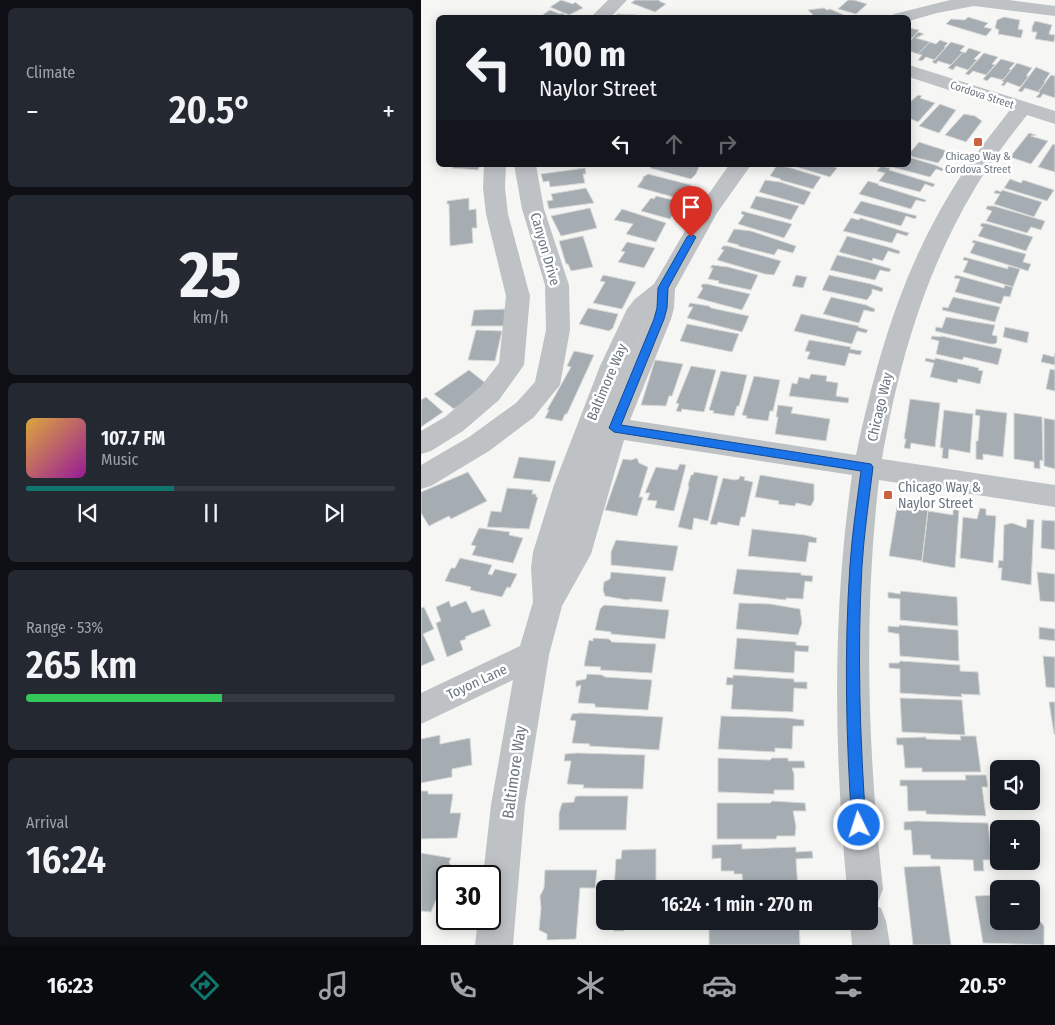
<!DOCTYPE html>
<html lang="en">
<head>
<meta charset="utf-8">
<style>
	body { margin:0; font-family:"Fira Sans Condensed",sans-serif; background:#242831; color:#f1f3f6; height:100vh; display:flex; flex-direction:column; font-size:19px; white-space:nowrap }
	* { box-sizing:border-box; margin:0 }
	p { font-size:16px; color:#9ea1a6 }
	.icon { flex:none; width:28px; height:28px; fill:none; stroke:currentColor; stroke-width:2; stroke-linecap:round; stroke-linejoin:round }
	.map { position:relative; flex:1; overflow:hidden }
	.panel { display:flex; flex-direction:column; gap:8px; padding:8px; background:#0d0f14; width:421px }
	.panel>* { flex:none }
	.top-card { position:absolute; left:15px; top:15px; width:475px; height:152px; border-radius:8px; box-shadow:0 2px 12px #0003; background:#171b24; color:#f1f3f6; overflow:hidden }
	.tools { position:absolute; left:569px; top:760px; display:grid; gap:10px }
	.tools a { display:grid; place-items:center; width:50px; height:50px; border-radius:8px; background:#171b24; box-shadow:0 2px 12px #0003; font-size:25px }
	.speed { position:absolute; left:15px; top:865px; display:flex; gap:10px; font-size:25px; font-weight:700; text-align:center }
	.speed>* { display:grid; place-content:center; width:65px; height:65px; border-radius:50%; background:#171b24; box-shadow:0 2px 12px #0003; line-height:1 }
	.speed .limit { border:2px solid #111; border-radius:8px; background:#fff; color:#111 }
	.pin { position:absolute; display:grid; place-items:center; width:42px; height:42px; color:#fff; margin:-51px -21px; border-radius:50% 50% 50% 0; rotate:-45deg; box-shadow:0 0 5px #0007 }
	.pin .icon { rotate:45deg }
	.me { position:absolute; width:55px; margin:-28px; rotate:356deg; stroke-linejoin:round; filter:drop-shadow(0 0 4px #0008) }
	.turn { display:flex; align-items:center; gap:18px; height:105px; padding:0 20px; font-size:22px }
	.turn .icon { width:65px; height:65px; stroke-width:2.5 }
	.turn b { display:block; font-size:35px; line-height:42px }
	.lanes { display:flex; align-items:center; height:48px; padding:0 20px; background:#0003; justify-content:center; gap:25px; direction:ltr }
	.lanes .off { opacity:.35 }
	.big { font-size:38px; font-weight:600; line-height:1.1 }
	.panel .card { flex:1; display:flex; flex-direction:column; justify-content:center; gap:8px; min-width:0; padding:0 18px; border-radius:8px; background:#242831 }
	.panel .dial { align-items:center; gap:0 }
	.dial b { font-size:65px; line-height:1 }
	.song { display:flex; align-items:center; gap:15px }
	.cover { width:60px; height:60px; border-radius:8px; background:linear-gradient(135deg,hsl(40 70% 55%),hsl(300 70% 35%)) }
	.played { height:5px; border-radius:2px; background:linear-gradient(90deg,#0f766e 40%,#363941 40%) }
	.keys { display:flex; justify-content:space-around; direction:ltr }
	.heat { display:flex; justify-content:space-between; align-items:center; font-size:28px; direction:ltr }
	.charge { height:8px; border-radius:4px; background:linear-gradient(90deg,#34c759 53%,#363941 0) }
	.trip { position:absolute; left:175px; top:880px; width:282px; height:50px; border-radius:8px; background:#171b24; box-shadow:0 2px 12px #0003; font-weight:600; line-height:50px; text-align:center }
	.tab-bar { display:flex; height:80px; justify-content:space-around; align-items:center; background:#090b0e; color:#9ea1a6 }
	.tab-bar .icon { width:35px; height:35px }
	.tab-bar .active { color:#0f766e }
	.tab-bar b { font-size:22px; color:#f1f3f6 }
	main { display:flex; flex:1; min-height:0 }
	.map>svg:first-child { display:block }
</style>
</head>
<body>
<main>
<section class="panel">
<div class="card"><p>Climate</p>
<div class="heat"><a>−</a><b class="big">20.5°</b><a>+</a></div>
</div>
<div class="card dial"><b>25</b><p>km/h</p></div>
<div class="card">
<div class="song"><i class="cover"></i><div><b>107.7 FM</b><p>Music</p></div></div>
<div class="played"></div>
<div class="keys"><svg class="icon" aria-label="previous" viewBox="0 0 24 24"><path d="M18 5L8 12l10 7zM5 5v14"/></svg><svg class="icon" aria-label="pause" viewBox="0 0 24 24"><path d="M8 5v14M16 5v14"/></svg><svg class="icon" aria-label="next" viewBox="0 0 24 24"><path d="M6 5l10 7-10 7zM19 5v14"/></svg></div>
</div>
<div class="card"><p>Range · 53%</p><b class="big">265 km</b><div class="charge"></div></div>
<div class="card"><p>Arrival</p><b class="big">16:24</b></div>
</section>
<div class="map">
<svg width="634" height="945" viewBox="0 0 634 945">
	<rect width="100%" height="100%" fill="#f6f6f4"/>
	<path fill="#a6adb2" stroke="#d8d8d6" d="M140,0l12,4 2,-2 8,6 -14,7 -19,-8z
		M214,0h25l-1,1 7,3 -11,8 -24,-9z
		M427,0h6l13,4 -11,10 -18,-5z
		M403,8l3,2 3,-1 19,8 -33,1 -8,-8z
		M129,10l10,4 2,-1 7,5h-31z
		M196,14l20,1v1l-21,1z
		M547,17l20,6 -4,4 8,2 -6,7 -40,-12 5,-5 14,1z
		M583,17l16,3 -2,9 5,1 -2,8 -23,-4 1,-4 -4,-2 2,-8z
		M614,21l17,4 -3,9 6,1 -1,7 -19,-3 2,-7h-5v-5z
		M488,28l10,2 -10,12z
		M497,32l6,2 -8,4 14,4 -12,12 -9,-3v-9z
		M519,40l8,3 -4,4h2l-11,13 -9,-3 -4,4 -4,-1 4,-5 -4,-1 12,-12 6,2z
		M530,42l14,4 -5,5 3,1 -12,13 -13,-4 -2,3 -4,-2z
		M548,48l12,4 -7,7 3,1 -9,10 -12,-4 -3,4 -5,-2 15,-16 2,1z
		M563,53l14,4 -6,7 3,1 -9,10 -13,-4 -4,4 -4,-1z
		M580,59l14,4 -6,6 2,1 -8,10 -12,-3 -4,4 -4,-2z
		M596,63l15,5 -6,8h3l-9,11 -13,-5 -3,4 -3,-1 3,-3 -2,-1z
		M615,67l14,6 -6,9h2l-8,10 -13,-4 -3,4 -4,-1z
		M630,75l4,1v22l-12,-4 -3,4 -4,-1 4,-4 -2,-1z
		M497,95l4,1 -2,2 15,5 -17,19 -9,-4v-15z
		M519,104l16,6 -17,23 -20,-7z
		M543,114l11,2 7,5 -16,21 -21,-7z
		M608,133l7,2 -5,1 3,1 14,4 -17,23 -21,-7z
		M498,142l28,9 9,4 -2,2 -9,-3 -7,9 -25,-6 -4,-3z
		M632,144l2,1v27l-17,-5z
		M488,157l26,8 9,4 -2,2 -6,-2 -6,8 -46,-12h25z
		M33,165h26l-2,5 -26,-2z
		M231,165h38l9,2 -3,7 -5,5 -41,-11z
		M356,165l14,3 30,9 -8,12 -33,-9 1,-1 -11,-3z
		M369,165h40l7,3 -7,9z
		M460,166l9,2 -1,2 46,14 -2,3 -8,-3 -5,8 -41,-11 6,-8 -8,-2z
		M164,168l1,6h-3l2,9 -35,4 -1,-6 -6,1 -2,-8z
		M227,174l43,11 -3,4 6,1 -3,3 -8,-2 -6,7 -40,-11 6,-8v-2z
		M589,179l11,4 2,-3 31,10 -7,11 -43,-13z
		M344,180l15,2 31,10 -7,13 -45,-13z
		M447,181l11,3 -1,1 48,15 -1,2 -9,-2 -5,9 -52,-15z
		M165,188l8,15 -45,6 -2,-8 6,-1 -2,-6z
		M575,190l5,2 1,-2 40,12 -8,15 -40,-13 6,-10 -6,-1z
		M235,196l21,5 -2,4 2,1 -3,4 1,1 -5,8 -29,-8 10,-13 3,1z
		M335,196l15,3 28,7 -8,14 -41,-12z
		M48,198v12l7,-1 1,19h-5l1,15 -23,3 -1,-42h-2v-3z
		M440,201l56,15 -2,3 -9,-3 -5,10 -48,-13z
		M566,206h7l51,15 -4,9 -10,-3 -4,6 -41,-12 6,-10 -6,-2z
		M169,208l7,20 -36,8 -10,-20z
		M201,209l44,14 -10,19 -30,-8 7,-10 -19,-4z
		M321,211l7,2 43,11 -8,14 -46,-14 6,-9 -3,-1z
		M430,218l8,2 1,-2 49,15 -2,3 -10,-3 -5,10 -49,-12z
		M561,223l6,1 45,13 -7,14 -48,-15 5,-9 -3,-1z
		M313,229l17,2 45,15 -3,7 -15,-4 -4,6 -36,-9 1,-1 -12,-3z
		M162,236l10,31 -22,4 -3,-7h-2l-7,-23z
		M426,236l41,11 12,4 -1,3 -11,-3 -5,10 -10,-3 -1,3 -33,-9z
		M552,240l53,14 -3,8 8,2 -3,7 -58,-18 5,-10h-3z
		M206,242l28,6 -11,20 -26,-6 7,-10 -4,-1z
		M302,246h5l53,15 -7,14 -9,-1 -48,-14 7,-10 -3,-1z
		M416,255l31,7 23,7 -2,3 -9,-2 -5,10 -45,-10z
		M543,257l44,12v-3l12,3 -7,18 -50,-15 5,-11 -5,-1z
		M291,265l16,2 30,8 -7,15 -33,-7 1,-2 -11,-2 5,-11h-3z
		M182,275l33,7 -14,27 -29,-6 12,-21 -5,-1z
		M375,275l11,2 -4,11 -11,-2z
		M408,275l42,9 12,4 -1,4 -10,-3v4l-5,7 -45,-10z
		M535,275l48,13 1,-3 8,2 -3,10 -6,-1 -3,8 -46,-12 5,-13 -6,-1z
		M281,284h5l43,10 -8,16 -45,-12 6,-10 -2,-1z
		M410,297l35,8 9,4 -1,3 -10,-2 -5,13 -36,-9z
		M532,297l47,10 -5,15 -53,-12 1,-3 5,1z
		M269,303l19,3 2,2 38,8 -7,16 -55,-14 6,-11h-5z
		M167,308l30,6 -5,14 -4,3 -30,-7z
		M87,309l-3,17h-34l3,-16z
		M380,314l58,12 -1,1 10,3 -2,3 -9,-2 -5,13 -58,-13z
		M525,317l49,8 -3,10 5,1v6l-2,2h-5l-55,-13 1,-4 6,1z
		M266,324l52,10 -7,18 -52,-11z
		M584,327l24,5 -2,11 -24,-6z
		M55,330l26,1 -7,30 -27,-1z
		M511,336l9,1v-1l61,13 -4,16 -34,-8 -2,3 -26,-6 3,-13 -8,-2z
		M388,340l42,7 -1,2 12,2 -2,4 -11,-2 -4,13 -38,-7 3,-7 -5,-1z
		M153,351l20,4 -27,59h-2l-3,7 -17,-3 4,-8h-2l24,-43 -4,-1z
		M634,353v12l-14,-3 2,-8 11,3z
		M505,358l9,2v-2l44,10 -1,2 5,1 -3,13 -22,-5 -1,4 -27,-6 4,-14 -9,-2z
		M234,360l28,4 -11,32h-3l-3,10 -25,-1z
		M270,366l25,4 -12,42 -22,-3 -1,3 -5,-1 3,-7 -3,-1z
		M629,369l5,1v21l-9,-2z
		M48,370l19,15 -34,24 -20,-15z
		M300,371l26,4 -8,31h-2l-3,10 -21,-3 1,-2 -5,-1z
		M390,374l16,2 -1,5 12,2 -2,13 13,2 -1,5 -59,-7 3,-13 5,1 2,-7 10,2z
		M333,376l26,4 -7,31h-3l-2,10 -22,-3 1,-2 -5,-1z
		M5,397l17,15 -22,15v-27z
		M489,399l30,4 -5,44 -24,-4 -1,6 -6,-1 2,-9h-2z
		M357,405l15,2 -2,6 39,6 -4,22 -51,-7 3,-17h-2z
		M555,409l31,4 -4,44 -20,-3v6l-7,-1v-18h2l2,-25 -5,-1z
		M523,410l29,4 -3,39 -21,-4 -1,10 -6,-1 1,-10h-3z
		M593,413l28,4 1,44 -3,-1v9l-6,-1v-6l-20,-3z
		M623,418l11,2v49l-11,-3z
		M98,457l37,4 -6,21 -37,-4z
		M216,458l2,5 9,4 -9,30h4l-6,19 -32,-6 18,-51 8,1z
		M259,464l6,1 -12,46 -19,-3 2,-7 -10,-1 3,-7h-5l11,-26 21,3z
		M47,472l19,29 -36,18 -2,-3 -20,10 -8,-13v-21z
		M273,472l24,4 -10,45 -14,-3 -2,12 -14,-3 11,-40 -1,-2 3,-10h2z
		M339,475l54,9v16l-3,6 -15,-3 -1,3 -17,-2 1,-3 -24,-4z
		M319,476l5,1 -1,3 9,2 -8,35h-4l-2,9 -21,-4 -1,3 -7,-1 13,-46 12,2 4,-1z
		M86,488l26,2 -1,4h4v3h2l-9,32 -42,-2 4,-16 10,1z
		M477,500l6,1 -1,5 25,4 -6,51 -33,-5z
		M532,508l6,1 -4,59 -33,-6 6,-51 25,4z
		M559,508l6,1v6l10,1 -3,47 -33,-5 3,-41 14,2z
		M606,519l7,1 -3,65 -30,-5 1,-12h-4l1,-8 4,1 1,-36 8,-2 14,5z
		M621,520l13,1v29l-14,-2z
		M58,528l31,4 -1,3 14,3 -10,25 -41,-8 4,-9 -5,-1z
		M331,529l53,6 12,3 -1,5 -7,-1 -3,20 -58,-6z
		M195,540l62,6 -5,25 -62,-6v-13z
		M39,558l32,7 -4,9 4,1 3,-6 22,5 -7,14 -3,-1 -5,10 -32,-7 1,-3 -26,-6 6,-13h4z
		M316,569l64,4v2l12,1 -1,6 -7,-1 -2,18 -17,-1v2l-53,-6z
		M190,572l55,5 -4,25 -31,-3 -4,1 -22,-4 -2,-6 1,-8 6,-3z
		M616,572l18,2v28l-15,-1z
		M480,591l56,6 1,29 -58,-6v-21l-12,-1v-6l12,2z
		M28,601l2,6 15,-6 6,12 12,-4 7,17 -26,11 1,2 -6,2 3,9 -16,7 -11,-34 5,-2 -5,-14z
		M318,603l31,1 30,5 2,14 -4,12 -62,-6z
		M183,605l65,5 -4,29 -54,-5v-2l-16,-2 5,-21z
		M3,607l10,22 -11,5 12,26 -14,6v-58z
		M478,625l59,5 1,31 -59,-5 -1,-22 -11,-2v-6l11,1z
		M618,627l16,2v12l-16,-2z
		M172,638l16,1 3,3 44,2 -4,29 -52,-3 1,-3 -17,-1 5,-26 4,1z
		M316,638l59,4v3l13,1 -1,6 -13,-1 -1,22 -60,-4z
		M622,656l12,1v31l-9,-1z
		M479,661l60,4v6l18,1 2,23 -19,-1 1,3 -62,-4v-24l-11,-1v-5h10z
		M166,674l15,1 3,2 47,3 -4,30 -53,-3v-3l-17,-1 3,-18 -5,2v-6l10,-2z
		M312,675l61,4v3h13v7l-13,-1 -1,24 -62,-3 2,-24h-7l1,-8 6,1z
		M479,698l62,2 3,35 -63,-3z
		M628,702h6v32h-1z
		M159,713l83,4 -4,33 -70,-4 1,-2 -18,-1 4,-22 -6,-1 2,-6z
		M300,716l67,2 16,2v6h-11l-1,23 -17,-1v4l-57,-3z
		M19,735v9l30,-6 2,27 -20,4v8l-31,6v-44z
		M539,736h16l5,36h-59v-4h-17l-2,-23h-6l-1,-7 30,-1v2l35,1z
		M156,753l68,2 -2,34 -60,-1 1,-3 -17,-1 4,-23h-7l1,-7z
		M297,758l52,2 2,-2h16v3h16l1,7h-13l2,6v16h-20v4l-56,-2z
		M544,775h21l2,12h-6l4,29 -60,-2v-3h-18l-1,-25h-7v-6h66z
		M0,791h7v3h25l-3,19h11l-4,25 -36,1z
		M156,796h51l-2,34h-67v-17l3,-10 12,-1 1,-5z
		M351,801l33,2 1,8h-13l3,15 -1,10h-18l-1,3h-59v-36h53z
		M495,821l72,2 4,37h-9l1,11h-10l-1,-11 -42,-1 -1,-4h-17l-2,-25h-7v-8z
		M321,844v5l54,-2v5l16,-1 1,7 -17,1 2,30 -55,-2 -1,-13h-8v-3h-13v-13l-9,1v-14z
		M235,849v33l4,-1v8h-46l2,-30h5l1,-9z
		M0,853l30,5 -2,4 2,4 -3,8 -3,3 -6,22 -3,1 -5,12 -10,-1z
		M519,866l11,79h-38l-9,-78z
		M124,870h52l-2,18h-15l-4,51 -29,1v-6l-8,-4 2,-22 -1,-12 4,-8z
		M610,894l4,1 4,25 5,6v19l-61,-2 -8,-47 24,-1v26h32z
		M191,921h42v5l-14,2 -16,-2v5h-10z
		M288,921h90l1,24h-91z"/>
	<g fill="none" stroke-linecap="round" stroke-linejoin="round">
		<path fill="#bec2c5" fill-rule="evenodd" d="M187,0h19l-17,18h-20z
			M529,0h59l46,6v10l-81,-10 -37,7 -28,8v-3h-18l3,-4z
			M488,65l146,46v13l-28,-9c-19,24 -38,49 -53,75 -49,82 -76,175 -92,269l173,26v22l-176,-27c-16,137 -11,272 4,409l-5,13 -6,2 9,4 5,13 4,24h-38l-2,-24h20v-32h-23c-13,-140 -15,-274 5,-414l-228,-35 -33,114 -29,52 -13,49 -24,150 -12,140h-38l3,-26h12v-43h-7l8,-71 22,-125 -92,44v-31l99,-47 13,-44 -2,-34 2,-16 21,-67 46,-119 27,-57 8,-10 19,-15 42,-72 33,-47h22l-34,48 -42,76 -1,19 -3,11 -41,101 226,35c20,-94 45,-182 96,-265 17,-28 38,-54 58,-80l-101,-33zM227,317l-1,2 -30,71z
			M63,165h22l-1,23 3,26 22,82 -6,69 -25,35 -36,31 -32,20 -10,3v-23l24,-14 36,-31 18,-23 7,-67 -20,-82 -3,-26z
			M93,165h22l8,44 25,76 1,45 -10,55 -26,32 -45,34 -58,35 -10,3v-24l48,-28 47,-34 19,-21 11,-52 -1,-45 -23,-76z"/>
	</g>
	<path fill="#1a73e8" stroke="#114b97" d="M270,234l5,3 -28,51 -1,20 -3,11 -43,106 250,39 2,3c-4,33 -9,66 -11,99 -5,86 -2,173 4,259l-2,5 -5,2 -5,-2 -2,-5c-6,-87 -8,-173 -2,-260 2,-31 7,-63 11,-94l-247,-39 -5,-4 45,-109 3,-11 1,-20 29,-51z"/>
	<g fill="#cc623f" stroke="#fff" stroke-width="2">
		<rect x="552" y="137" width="10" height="10" rx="2.5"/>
		<rect x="462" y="490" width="10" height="10" rx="2.5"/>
	</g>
	<g text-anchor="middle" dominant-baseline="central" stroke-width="5" stroke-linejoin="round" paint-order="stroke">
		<g font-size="11" fill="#6a7681" stroke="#fff">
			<text transform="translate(561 95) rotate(18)">Cordova Street</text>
		</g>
		<g font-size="11" fill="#6a7681" stroke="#fff">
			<text x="557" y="156">Chicago Way &amp;<tspan x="557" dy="13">Cordova Street</tspan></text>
		</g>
		<g font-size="14" fill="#6a7681" stroke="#fff">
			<text transform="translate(124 249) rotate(74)">Canyon Drive</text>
			<text transform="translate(186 382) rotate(-67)">Baltimore Way</text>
			<text transform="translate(459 407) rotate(-77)">Chicago Way</text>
			<text transform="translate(56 682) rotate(-25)">Toyon Lane</text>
		</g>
		<g font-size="14" fill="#6a7681" stroke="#fff" text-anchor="start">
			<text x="477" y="487">Chicago Way &amp;<tspan x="477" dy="16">Naylor Street</tspan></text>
		</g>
		<g font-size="16" fill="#6a7681" stroke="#fff">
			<text transform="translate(93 772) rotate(-82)">Baltimore Way</text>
		</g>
	</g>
</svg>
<div class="tools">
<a><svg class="icon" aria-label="sound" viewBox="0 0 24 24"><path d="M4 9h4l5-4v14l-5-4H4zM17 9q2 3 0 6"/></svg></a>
<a>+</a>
<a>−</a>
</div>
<div class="speed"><div class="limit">30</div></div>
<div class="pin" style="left:270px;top:237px;background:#d93025"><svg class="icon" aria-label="arrive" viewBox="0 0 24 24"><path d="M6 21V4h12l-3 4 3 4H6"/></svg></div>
<svg class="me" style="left:438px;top:825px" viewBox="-20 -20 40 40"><circle r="17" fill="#1a73e8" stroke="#fff" stroke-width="3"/><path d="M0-11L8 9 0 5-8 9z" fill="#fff"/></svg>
<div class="trip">16:24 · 1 min · 270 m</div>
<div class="top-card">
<div class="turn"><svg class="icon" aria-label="left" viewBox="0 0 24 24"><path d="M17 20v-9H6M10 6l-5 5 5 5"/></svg><div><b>100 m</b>Naylor Street</div></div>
<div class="lanes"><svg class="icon" aria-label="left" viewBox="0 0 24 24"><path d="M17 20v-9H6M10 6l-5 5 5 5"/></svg><svg class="icon off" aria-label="ahead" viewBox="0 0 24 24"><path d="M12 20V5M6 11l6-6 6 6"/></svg><svg class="icon off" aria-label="right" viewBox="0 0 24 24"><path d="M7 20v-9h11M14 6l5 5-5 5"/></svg></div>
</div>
</div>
</main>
<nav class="tab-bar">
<b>16:23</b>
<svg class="icon active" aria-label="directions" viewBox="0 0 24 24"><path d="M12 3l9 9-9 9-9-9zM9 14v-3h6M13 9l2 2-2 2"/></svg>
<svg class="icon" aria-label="music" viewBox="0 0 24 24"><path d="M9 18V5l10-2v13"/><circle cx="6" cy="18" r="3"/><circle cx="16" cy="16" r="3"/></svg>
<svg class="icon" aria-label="phone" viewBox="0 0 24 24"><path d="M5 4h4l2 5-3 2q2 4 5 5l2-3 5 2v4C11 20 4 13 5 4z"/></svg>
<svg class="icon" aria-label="climate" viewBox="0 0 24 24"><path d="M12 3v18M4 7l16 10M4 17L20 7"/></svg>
<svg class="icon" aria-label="car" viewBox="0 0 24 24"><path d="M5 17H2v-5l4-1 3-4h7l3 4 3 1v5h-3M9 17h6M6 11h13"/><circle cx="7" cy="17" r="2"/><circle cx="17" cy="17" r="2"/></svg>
<svg class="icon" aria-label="filters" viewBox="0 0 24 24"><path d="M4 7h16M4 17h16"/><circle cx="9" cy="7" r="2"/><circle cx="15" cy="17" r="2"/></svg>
<b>20.5°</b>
</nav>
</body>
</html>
